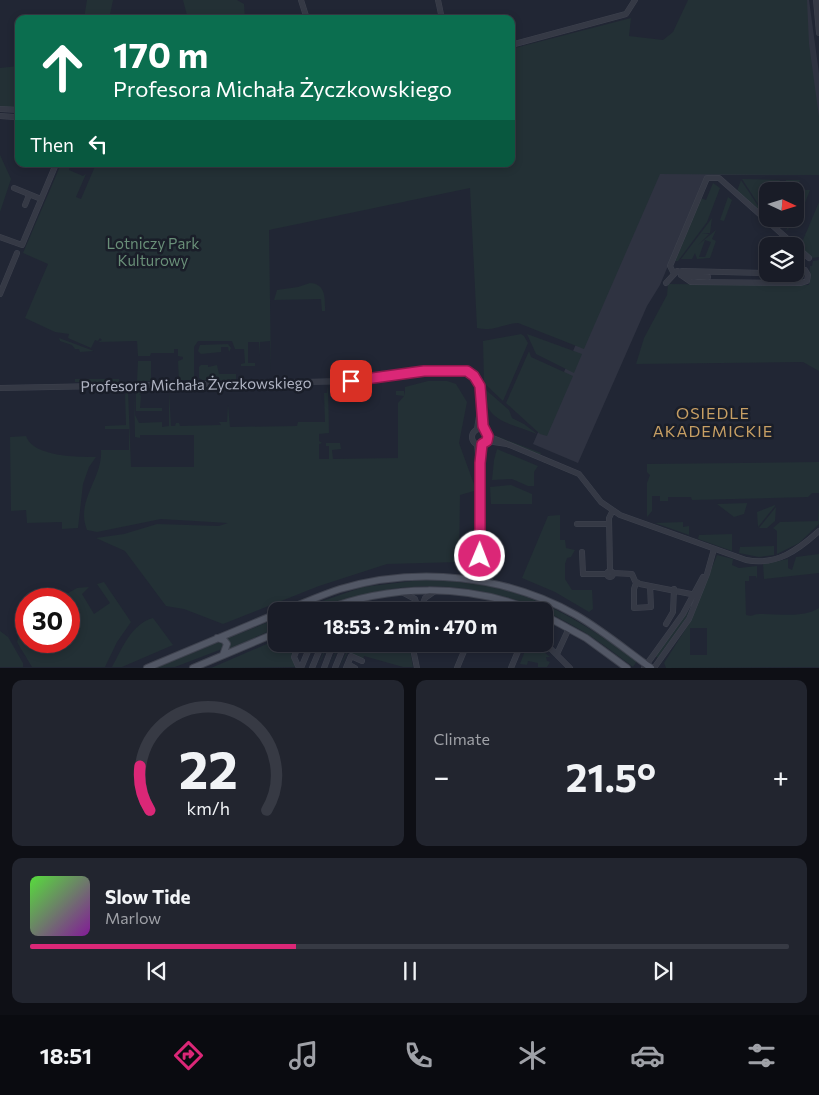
<!DOCTYPE html>
<html lang="en">
<head>
<meta charset="utf-8">
<style>
	body { margin:0; font-family:Commissioner,sans-serif; background:#22252f; color:#f1f3f6; height:100vh; display:flex; flex-direction:column; font-size:19px; white-space:nowrap }
	* { box-sizing:border-box; margin:0 }
	p { font-size:16px; color:#9fa1a7 }
	.icon { flex:none; width:28px; height:28px; fill:none; stroke:currentColor; stroke-width:2; stroke-linecap:round; stroke-linejoin:round }
	.map { position:relative; height:668px; overflow:hidden }
	.sheet { display:flex; flex-direction:column; gap:12px; padding:12px; background:#0e0f15; flex:1 }
	.sheet>* { flex:none }
	.hud { position:absolute; left:15px; top:15px; width:500px; height:152px; border-radius:10px; box-shadow:0 2px 8px #0003,0 0 0 1px #373a44; background:#0b6e4f; color:#fff; overflow:hidden }
	.needle { width:32px; rotate:94deg }
	.controls { position:absolute; left:759px; top:182px; display:grid; gap:10px }
	.controls a { display:grid; place-items:center; width:45px; height:45px; border-radius:10px; background:#191c27; box-shadow:0 2px 8px #0003,0 0 0 1px #373a44; font-size:25px }
	.speed { position:absolute; left:15px; top:588px; display:flex; gap:10px; font-size:25px; font-weight:700; text-align:center }
	.speed>* { display:grid; place-content:center; width:65px; height:65px; border-radius:50%; background:#191c27; box-shadow:0 2px 8px #0003,0 0 0 1px #373a44; line-height:1 }
	.speed .limit { border:8px solid #d22; background:#fff; color:#111 }
	.pin { position:absolute; display:grid; place-items:center; width:42px; height:42px; color:#fff; margin:-21px; border-radius:10px; box-shadow:0 2px 8px #0006 }
	.me { position:absolute; width:55px; margin:-28px; rotate:1deg; stroke-linejoin:round; filter:drop-shadow(0 0 4px #0008) }
	.turn { display:flex; align-items:center; gap:18px; height:105px; padding:0 15px; font-size:22px }
	.turn .icon { width:65px; height:65px; stroke-width:2.5 }
	.turn b { display:block; font-size:35px; line-height:42px }
	.then { display:flex; align-items:center; height:48px; padding:0 15px; background:#0003; gap:10px; font-size:19px }
	.big { font-size:38px; font-weight:700; line-height:1.1 }
	.sheet .widget { flex:1; display:flex; flex-direction:column; justify-content:center; gap:8px; min-width:0; padding:0 18px; border-radius:10px; background:#22252f }
	.sheet .dial { align-items:center; gap:0 }
	.dial svg { height:130px; overflow:visible; fill:none; stroke:#373a44; stroke-width:7; stroke-linecap:round; text-anchor:middle }
	.dial text { fill:#f1f3f6; stroke:none }
	.song { display:flex; align-items:center; gap:15px }
	.cover { width:60px; height:60px; border-radius:8px; background:linear-gradient(135deg,hsl(110 70% 55%),hsl(290 70% 35%)) }
	.played { height:5px; border-radius:2px; background:linear-gradient(90deg,#db2777 35%,#373a44 35%) }
	.keys { display:flex; justify-content:space-around; direction:ltr }
	.heat { display:flex; justify-content:space-between; align-items:center; font-size:28px; direction:ltr }
	.sheet .tiles { flex:1; display:grid; gap:12px; grid-template-columns:1fr 1fr }
	.widget:last-child { grid-column:span 2 }
	.trip { position:absolute; left:268px; top:602px; width:285px; height:50px; border-radius:10px; background:#191c27; box-shadow:0 2px 8px #0003,0 0 0 1px #373a44; font-weight:700; line-height:50px; text-align:center }
	.tabs { display:flex; height:80px; justify-content:space-around; align-items:center; background:#0a0b10; color:#9fa1a7 }
	.tabs .icon { width:35px; height:35px }
	.tabs .current { color:#db2777 }
	.tabs b { font-size:22px; color:#f1f3f6 }
	.map>svg:first-child { display:block }
</style>
</head>
<body>
<div class="map">
<svg width="819" height="668" viewBox="0 0 819 668">
	<rect width="100%" height="100%" fill="#212634"/>
	<path fill="#2f3341" d="M691,0h118l10,73v102h-113l-46,110 -13,21 -69,157 -45,-19 68,-158 58,-240 16,-11z"/>
	<path fill="#233035" fill-rule="evenodd" d="M87,0h26l-4,19h-25z
		M183,0h54l7,4 1,15h-57z
		M688,0h119l2,44 10,73v58l-159,-1 -76,175 -66,-26c-15,1 -26,9 -41,5l-7,-140 -201,42 2,141 -1,-30 -10,1 -1,14v-14h-11v21h7v3h-14v-2l4,-1 -1,-14h-9l-3,-8h-34l-4,6v31l-3,2h-12l-1,-19 5,-2v-2l-5,-1v-7h-4v4h-23l-1,3h-12l-1,-15 -39,1 4,-2 -2,-2 -2,3 -3,-1 -4,8 -23,-10 1,-4 -14,-2 -30,-14 23,-54 -25,-11 38,-89 9,2 -1,4 14,6 3,-2 -10,23 5,2 15,-35h415v-115l120,-31 -2,18 34,4 10,-8z
		M19,66v42l-19,-1v-39z
		M0,155l11,24 -11,33z
		M742,179l38,1 -4,11h-8l-2,25z
		M741,180l23,35 -27,-24z
		M786,180h14l-5,13 -13,-2z
		M713,183l7,5 -13,34 -29,39h-5l27,-63 6,2z
		M802,190h8l-11,28 -13,13 5,-12h4v-11l4,-10 6,4 -6,-5z
		M728,197l4,3 -8,21 -4,-1z
		M819,202v55l-7,1 -12,-11z
		M712,218l-2,15h-8l7,1 -11,11 18,-15 -4,9 4,2 -6,17 -13,1 -2,-6 -3,6h-11zM705,240l6,2 -6,15h-6z
		M819,260v111l-16,-9 -167,2 8,-26 23,-43 1,-11 141,1 1,-19h2l1,-5z
		M310,283c16,1 15,15 15,28h-3l-1,-12 -47,1 3,-10 21,-3z
		M521,334l3,2 4,7 -25,58 -19,-18 -1,-42z
		M527,334l55,20 -8,19 -38,-19z
		M59,338l35,13 -14,1 -1,-3h-4l-3,-4 -12,-4z
		M228,344l3,4 -2,4 -1,-5h-7v5l-20,2 -3,-3 2,-6z
		M529,351l2,6 42,19 -26,60 -7,-2 -34,-31z
		M138,361h13v20h-14z
		M201,365h7v2l9,-2 2,9h17v6h-34l-3,-2v-11z
		M75,379h44v3h-44z
		M428,381h19l9,3 11,18 -8,41 16,44 -1,4 -14,4 -1,67 -72,2 -68,22 -96,38 -39,-15 -18,-3 -41,-55 -29,-13 28,-4 33,-10 62,2 9,-3 -67,-4 -64,13 -10,-2c-12,-29 16,-52 14,-80h28v-21h-24v-3l21,-1 -1,-30 3,-5 3,77h63v-32h-54v3l-5,-1 -1,-47 1,25 4,8 23,-1v5l7,-1v-35l2,35h4l1,-3h3l1,3 41,-1 -2,-3h8l1,-17 2,22 67,-1 1,-4h27l-1,-29h3l1,-7 1,47 -10,1v7l3,2 -3,1v15h10v-13h-3v-3h14l1,6 -9,1 1,9 65,-1v-55l6,-7 -8,-1v-4h8l1,5v-9z
		M485,389l24,21 3,8 12,6 13,10c-26,-11 -54,-12 -52,-45z
		M136,392h9l-6,2 2,2 -1,12h22v3h-26z
		M26,436c7,21 52,21 70,21l-7,10 -6,17 -5,44 -16,1v-7l-35,1 -1,-13 -15,1 -1,-74z
		M499,437l42,16 -1,2 -41,-17z
		M497,449l41,17 -4,6v14h-6l-16,-7 -20,1 2,-20z
		M819,462v31h-7l-4,4 -116,3 -1,-3h-23v4h-8v-5h-8v15l-5,6v-34l3,-8 -3,-3v-8z
		M511,485l21,9v10h-41l-1,-17z
		M818,500l1,24 -20,19 -22,11v-23l-4,-3 7,-6 38,-1z
		M717,504l30,-1v1l-3,10 -10,3z
		M775,505v1l-17,21 -1,-15z
		M776,507l-1,14 -8,7h-8z
		M560,515v25h5l1,8 9,2 -4,7 -4,1 -2,6v15l7,11h20l1,19 -4,3 -34,-20 -33,-14 26,-62z
		M683,522v5l6,-1v9l-34,-12z
		M732,534v17l-34,-12 1,-4z
		M774,546v9l-15,2 -20,-4 1,-6z
		M819,554v19l-55,6 -1,-15 25,-5v9l4,2 4,-13z
		M717,555l16,4 -1,6 7,3 18,-2v13l-1,-3h-7v5h-4l1,34c7,2 8,-1 13,-1 16,-1 43,5 60,-6v59l-153,1 -2,-5 26,-41zM690,628h17v27h-17z
		M421,580c93,0 143,29 216,81l-4,6c-20,-15 -40,-31 -63,-43 -55,-31 -121,-45 -184,-34 -29,4 -65,21 -92,21l69,-24z
		M104,582l27,40 -14,20 -12,25h-73l-15,-25 3,-9 6,-6v14h43v-42h-11l19,-11 12,-1 -7,7 12,20 16,-11 -13,-19z
		M414,602v9h-59z
		M689,610l-3,9 -28,39 -3,-2z
		M153,618l20,27 -51,22h-10c10,-18 19,-43 41,-49z
		M276,619v9l-47,21 -3,-10z
		M0,631l8,6 15,26v4h-23z
		M276,640v4h18l-4,9 3,1 4,13 -86,1z
		M219,642l4,2 -1,5 -47,18 -19,1z
		M321,644h88l4,23h-10l-39,-11 -1,3 -15,-7 -8,15 6,-14 -8,-4 -9,18 8,-18 -9,-4 -11,23 9,-22z
		M538,647l12,10h-4l1,4 3,1 -3,5h-9v-4l-10,-2 -1,4 -7,-1 5,-13z"/>
	<g fill="none" stroke-linecap="round" stroke-linejoin="round">
		<g stroke="#3e424e" stroke-width="6">
			<path id="minor" d="M301,0l6,19
				M438,0l4,19
				M816,0l3,33
				M511,45l115,-31 9,-14
				M0,109l19,1
				M0,116l14,1
				M18,137h1
				M14,188l27,11
				M25,205l4,-10
				M0,237l22,8 34,-81
				M682,271l86,2
				M674,274l-4,-8 37,-88h12l90,80
				M681,275l10,7 110,1 6,-2 1,-6 -3,-5h-10
				M681,275l27,2
				M666,283l11,-12 7,2
				M0,294l17,-41
				M0,388l351,-7 73,-10 36,-1 12,4 8,12v24l-3,19
				M480,410l3,19
				M472 437a8 8 0 1 1 16 0a8 8 0 1 1-16 0Z
				M488,436l91,38 22,28 19,13 126,45c31,6 52,-10 73,-29
				M487,441l20,3
				M477,444l3,34 -1,91 13,14
				M480,463l2,-19
				M577,524h31
				M582,552l1,22h23
				M610,570l-1,-52 3,-6
				M607 574a3 3 0 1 1 6 0a3 3 0 1 1-6 0Z
				M613,573l19,1 3,7 5,3 51,10
				M463,578l16,-9
				M636,583l-2,6v19l17,-1 -1,-21
				M402,592l13,7 4,12
				M420,611l5,-13 10,-7
				M666,624l7,-12 1,-23
				M544,642l26,26
				M412,644l5,24
				M557,654l12,-26
				M348,664l7,4
				M299,668l-5,-11 5,-13
				M301,668l10,-24
				M312,668l10,-24
				M324,668l8,-21
				M335,668l7,-17
				M346,668l5,-12 11,5
				M457,668l10,-24
				M511,668l10,-24
				M644,668l39,-54 20,-37
				M654,668l35,-49 18,-45 7,-25"/>
		</g>
		<g stroke="#3e424e" stroke-width="8">
			<path id="major" d="M283,611c19,-7 38,-16 57,-22 78,-23 165,-14 236,26 26,15 50,35 75,53
				M321,611c69,-27 145,-28 214,0
				M544,615l42,23 41,30
				M217,638l7,2 3,4 -4,11
				M147,668l129,-54
				M193,668l83,-35"/>
		</g>
		<use href="#minor" stroke="#353945" stroke-width="5"/>
		<use href="#major" stroke="#525765" stroke-width="6"/>
	</g>
	<g fill="none" stroke-linecap="round" stroke-linejoin="round">
		<g stroke="#8e194d" stroke-width="12">
			<path id="route" d="M351,381l73,-10h43l7,5 6,10 3,40 5,10 -1,5 -5,3 -2,19v93"/>
		</g>
		<use href="#route" stroke="#db2777" stroke-width="9"/>
	</g>
	<g text-anchor="middle" dominant-baseline="central" stroke-width="5" stroke-linejoin="round" paint-order="stroke">
		<g font-size="15" fill="#698f78" stroke="#1a1e29">
			<text x="153" y="243">Lotniczy Park<tspan x="153" dy="17">Kulturowy</tspan></text>
		</g>
		<g font-size="15" fill="#afb3c2" stroke="#1a1e29">
			<text transform="translate(196 384) rotate(-1)">Profesora Michała Życzkowskiego</text>
		</g>
		<g font-size="16" letter-spacing="1" fill="#c79f64" stroke="#1a1e29">
			<text x="713" y="412">OSIEDLE<tspan x="713" dy="18">AKADEMICKIE</tspan></text>
		</g>
	</g>
</svg>
<div class="controls">
<a><svg class="needle" viewBox="-14 -14 28 28"><path d="M0-13l5 13h-10z" fill="#e53935"/><path d="M0 13l5-13h-10z" fill="#9fa1a7"/></svg></a>
<a><svg class="icon" aria-label="layers" viewBox="0 0 24 24"><path d="M12 4l9 5-9 5-9-5zM3 14l9 5 9-5"/></svg></a>
</div>
<div class="speed"><div class="limit">30</div></div>
<div class="pin" style="left:351px;top:381px;background:#d93025"><svg class="icon" aria-label="arrive" viewBox="0 0 24 24"><path d="M6 21V4h12l-3 4 3 4H6"/></svg></div>
<svg class="me" style="left:480px;top:556px" viewBox="-20 -20 40 40"><circle r="17" fill="#db2777" stroke="#fff" stroke-width="3"/><path d="M0-11L8 9 0 5-8 9z" fill="#fff"/></svg>
<div class="trip">18:53 · 2 min · 470 m</div>
<div class="hud">
<div class="turn"><svg class="icon" aria-label="ahead" viewBox="0 0 24 24"><path d="M12 20V5M6 11l6-6 6 6"/></svg><div><b>170 m</b>Profesora Michała Życzkowskiego</div></div>
<div class="then">Then<svg class="icon" aria-label="left" viewBox="0 0 24 24"><path d="M17 20v-9H6M10 6l-5 5 5 5"/></svg></div>
</div>
</div>
<section class="sheet">
<div class="tiles">
<div class="widget dial"><svg viewBox="0 0 100 80">
<path d="M14 69A42 42 0 1 1 86 69"/>
<path d="M14 69A42 42 0 0 1 8 42" stroke="#db2777"/>
<text x="50" y="56" font-size="32" font-weight="700">22</text>
<text x="50" y="72" font-size="11">km/h</text>
</svg></div>
<div class="widget"><p>Climate</p>
<div class="heat"><a>−</a><b class="big">21.5°</b><a>+</a></div>
</div>
<div class="widget">
<div class="song"><i class="cover"></i><div><b>Slow Tide</b><p>Marlow</p></div></div>
<div class="played"></div>
<div class="keys"><svg class="icon" aria-label="previous" viewBox="0 0 24 24"><path d="M18 5L8 12l10 7zM5 5v14"/></svg><svg class="icon" aria-label="pause" viewBox="0 0 24 24"><path d="M8 5v14M16 5v14"/></svg><svg class="icon" aria-label="next" viewBox="0 0 24 24"><path d="M6 5l10 7-10 7zM19 5v14"/></svg></div>
</div>
</div>
</section>
<nav class="tabs">
<b>18:51</b>
<svg class="icon current" aria-label="directions" viewBox="0 0 24 24"><path d="M12 3l9 9-9 9-9-9zM9 14v-3h6M13 9l2 2-2 2"/></svg>
<svg class="icon" aria-label="music" viewBox="0 0 24 24"><path d="M9 18V5l10-2v13"/><circle cx="6" cy="18" r="3"/><circle cx="16" cy="16" r="3"/></svg>
<svg class="icon" aria-label="phone" viewBox="0 0 24 24"><path d="M5 4h4l2 5-3 2q2 4 5 5l2-3 5 2v4C11 20 4 13 5 4z"/></svg>
<svg class="icon" aria-label="climate" viewBox="0 0 24 24"><path d="M12 3v18M4 7l16 10M4 17L20 7"/></svg>
<svg class="icon" aria-label="car" viewBox="0 0 24 24"><path d="M5 17H2v-5l4-1 3-4h7l3 4 3 1v5h-3M9 17h6M6 11h13"/><circle cx="7" cy="17" r="2"/><circle cx="17" cy="17" r="2"/></svg>
<svg class="icon" aria-label="filters" viewBox="0 0 24 24"><path d="M4 7h16M4 17h16"/><circle cx="9" cy="7" r="2"/><circle cx="15" cy="17" r="2"/></svg>
</nav>
</body>
</html>
